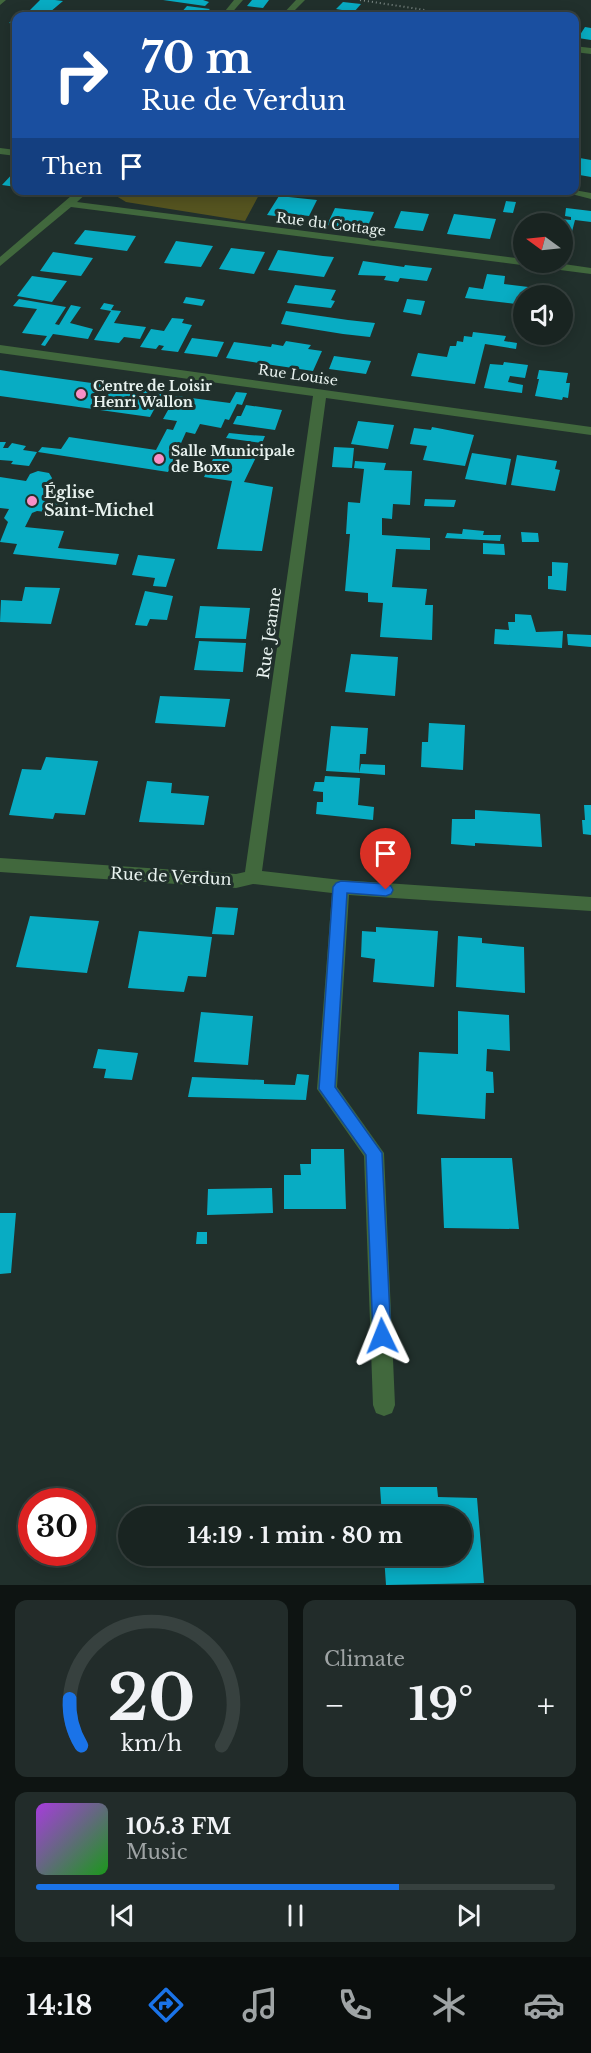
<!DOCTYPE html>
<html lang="en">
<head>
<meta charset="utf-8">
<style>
	body { margin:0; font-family:"Libre Baskerville",serif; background:#222c2a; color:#f1f3f6; height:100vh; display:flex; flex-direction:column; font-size:22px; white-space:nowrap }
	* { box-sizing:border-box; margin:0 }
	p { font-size:20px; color:#9fa4a5 }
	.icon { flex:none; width:33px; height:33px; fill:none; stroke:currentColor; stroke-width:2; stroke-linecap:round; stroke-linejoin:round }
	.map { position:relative; height:1585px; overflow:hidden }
	.side { display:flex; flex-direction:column; gap:15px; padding:15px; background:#0e1412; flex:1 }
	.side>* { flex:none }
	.top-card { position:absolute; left:12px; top:12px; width:567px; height:183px; border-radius:12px; box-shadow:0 3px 15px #0003,0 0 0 2px #37413f; background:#1a4fa0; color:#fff; overflow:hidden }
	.needle { width:39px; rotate:285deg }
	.tools { position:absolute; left:513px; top:213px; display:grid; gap:12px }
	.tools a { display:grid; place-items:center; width:60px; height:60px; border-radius:50%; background:#192421; box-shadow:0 3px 15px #0003,0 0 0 2px #37413f; font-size:30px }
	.speed { position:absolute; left:18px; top:1488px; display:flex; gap:12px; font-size:30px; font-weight:700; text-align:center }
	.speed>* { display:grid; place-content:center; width:78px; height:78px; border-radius:50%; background:#192421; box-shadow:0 3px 15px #0003,0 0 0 2px #37413f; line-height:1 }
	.speed .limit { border:9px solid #d22; background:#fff; color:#111 }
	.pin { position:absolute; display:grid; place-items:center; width:51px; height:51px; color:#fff; margin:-62px -26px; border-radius:50% 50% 50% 0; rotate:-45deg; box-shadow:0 0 6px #0007 }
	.pin .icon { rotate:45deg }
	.me { position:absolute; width:66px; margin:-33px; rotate:358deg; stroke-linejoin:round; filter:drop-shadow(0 0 4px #0008) }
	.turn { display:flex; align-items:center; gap:21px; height:126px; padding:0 30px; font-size:27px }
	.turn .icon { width:78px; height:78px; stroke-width:2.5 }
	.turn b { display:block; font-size:42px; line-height:51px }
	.then { display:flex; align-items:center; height:57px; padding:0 30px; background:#0003; gap:12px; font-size:22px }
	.big { font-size:45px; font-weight:700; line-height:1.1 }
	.side .widget { flex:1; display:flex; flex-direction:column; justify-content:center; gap:9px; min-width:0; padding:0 21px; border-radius:12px; background:#222c2a }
	.side .dial { align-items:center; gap:0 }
	.dial svg { height:156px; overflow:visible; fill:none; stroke:#37413f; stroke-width:7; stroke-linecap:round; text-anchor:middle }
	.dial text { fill:#f1f3f6; stroke:none }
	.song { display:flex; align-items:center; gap:18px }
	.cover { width:72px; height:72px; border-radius:9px; background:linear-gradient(135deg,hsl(280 70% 55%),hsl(120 70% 35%)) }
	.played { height:6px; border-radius:3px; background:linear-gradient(90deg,#1a73e8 70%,#37413f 70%) }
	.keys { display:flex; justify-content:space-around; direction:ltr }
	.heat { display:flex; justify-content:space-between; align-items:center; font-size:33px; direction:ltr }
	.side .tiles { flex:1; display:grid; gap:15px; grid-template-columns:1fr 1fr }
	.widget:last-child { grid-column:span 2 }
	.trip { position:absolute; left:118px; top:1506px; width:354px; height:60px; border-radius:30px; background:#192421; box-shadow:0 3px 15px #0003,0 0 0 2px #37413f; font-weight:700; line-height:60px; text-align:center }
	.tabs { display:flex; height:96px; justify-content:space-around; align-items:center; background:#0a0e0d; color:#9fa4a5 }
	.tabs .icon { width:42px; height:42px }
	.tabs .selected { color:#1a73e8 }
	.tabs b { font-size:27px; color:#f1f3f6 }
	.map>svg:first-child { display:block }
</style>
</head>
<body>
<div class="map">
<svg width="591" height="1585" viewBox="0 0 591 1585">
	<rect width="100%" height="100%" fill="#21302c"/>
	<path fill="#555420" d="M116,191v-1l145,1 -16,30 -119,-19 -13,-8z"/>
	<path fill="#08acc3" d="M40,0h15l8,1 -13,11 -20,-2z
		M163,0h40l6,2 -4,4z
		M252,0h17l-6,8 -16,-2z
		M343,2l18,2 -7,8 -18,-3z
		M187,6l23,3 -8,7 -23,-1z
		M23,10l24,3 -4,3h-27v8l-7,-1z
		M585,27l6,1v12l-13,-2z
		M574,157l17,3v17l-17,-3z
		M16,170v17l-14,-2z
		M279,196l38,4 -8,16 -24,-3 -2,4 -16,-2z
		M506,201l10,1 -3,11 -10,-1z
		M335,208l39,4 -8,18 -39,-5z
		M566,208l25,3v11l-16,-2 -9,35h-4v-31h-15l2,-6 22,2v-3l-6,-1z
		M401,211l28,3 -6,17 -29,-3z
		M454,214l42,5 -6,20 -43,-5z
		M85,230l51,6 -9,15 -53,-7z
		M176,241l37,5 -12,21 -37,-4z
		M231,248l34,4 -11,22 -35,-5z
		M278,250l45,6 11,1 -10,20 -56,-7z
		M53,252l7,1 33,5 -12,18 -41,-5z
		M363,261l41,6 1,-2 27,3 -5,13 -27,-3 -2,4 -14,-2 2,-4 -28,-1z
		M487,274l18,2 -1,8 49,6 -2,6h-27v9l-59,-7 4,-11 14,2z
		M32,276l35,5 -15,21 -35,-6z
		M295,285l41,5 -5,10 4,1 -4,7 -44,-5z
		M186,297l7,1 12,2 -3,6 -19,-3z
		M19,299l47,8 -11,17 4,1 12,-20 10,2 -11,16 23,6 -5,10 -35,-5 -8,12 -4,-1 6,-9 -25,-3 15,-24 -24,-3z
		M407,299l18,2 -4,14 -18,-3z
		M104,303l10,2 -3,5 10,1 -7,12 32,4 -6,12 -16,-2 -5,6 -25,-3 17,-29 -11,-2z
		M286,311l62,9 27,3 -5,14 -27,-3 -62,-10z
		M172,318l12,1 -2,4 10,2 -14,27 -17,-2 3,-4 -5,-1 -3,4 -16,-2 11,-18 13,2z
		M473,332l33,4 -2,5 13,2 -1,6 -31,-5 -10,40 -64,-8 7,-23 29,4 3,-11h6l1,-5 6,1 1,-6 8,1z
		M192,338l32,4 -7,15 -33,-4z
		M286,341l25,4 -3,4 14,2 -9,20 -87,-13 8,-16 37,5 1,-3 11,2z
		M334,356l37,5 -5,13 -37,-5z
		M504,362l24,3 -3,13 -15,-2 -2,6 15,3 -1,8 -38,-5 6,-24 13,1z
		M0,370l13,2 150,21 -13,24 -150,-21z
		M539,370l29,3 -2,10h4l-2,15 -5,-1 -1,3 -27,-4 4,-17h-2z
		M236,392l11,1 -5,12 -5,-1 -8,16 -4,-1 -4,9 -21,-4 -5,10 -9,-2 -18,40 -130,-20 4,-5 19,2 8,-12 87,13 11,-21 6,1 4,-9 -14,-2 13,-23 54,7z
		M246,405l36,5 -7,20 -42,-6 4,-8h4z
		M358,421l36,4 -6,24 -37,-5z
		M432,427l42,8 -9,31 -42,-6 4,-14 -17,-2 4,-16 17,2z
		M229,433l20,2 16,1 -3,7 -36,-5z
		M0,442h6l-3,6h5l4,-5 14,3 -3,4 14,2 -8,14 -18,-2 2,-3 -13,-1z
		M220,445l39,6 -15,31 29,5 -11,64 -45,-2 15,-68 -28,-4z
		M334,447l20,1 -2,20 -20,-1z
		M472,453l39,6 -5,26 -41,-6z
		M517,455l40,6 -2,8 5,1 -5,21 -44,-6z
		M355,461l31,2 -2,7 28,1 -2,34 -17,-1 -1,15 -10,-1v17l48,3v12l-34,-1 -4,38 35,2 -2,16h8l-1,35 -52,-3 3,-34 -15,-1v-9l-23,-2 5,-57h-4l2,-32 12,1 4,-34 -10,-1z
		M38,471l11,2 3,5 -3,6 2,1 -2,3 12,2 6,6 -5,10 -15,6 -10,-1 -5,2 -7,14 39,4 -6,17 61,6 -3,11 -103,-11 4,-10 -17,-2 8,-20 -4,-4 5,-9 -9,-1v-31l26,4 4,-7z
		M425,499l31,1 -2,7 -30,-1z
		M463,529l21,2 -1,4h18l-1,6 -55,-3 2,-5 15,1z
		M521,532l17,1 1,9h-17z
		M483,543l21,1 1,11 -22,-1z
		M138,555l37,4 -9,28 -13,-1 2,-8 -23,-3z
		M552,562l16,1 -2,28 -18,-2v-13h4z
		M25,587l35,1 -9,36 -51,-2 1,-22 21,1z
		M145,591l28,5 -6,24 -17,-1 -3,7 -12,-1z
		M200,606l50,2 -4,31 -51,-1z
		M515,614l16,1 5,17 27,-1 -1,17 -68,-4 1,-15 14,1 -1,-8h7z
		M567,634l24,1v12l-23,-2z
		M199,641l47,2 -3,29 -49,-2z
		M351,654l47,3 -3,39 -50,-4z
		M160,696l70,3 -5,28 -70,-4z
		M429,723l36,2 -2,45 -42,-3 1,-25h6z
		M331,726l37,2 -2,26h-6l-1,19 -33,-2z
		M46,757l52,4 -13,54 -30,-2 -2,6 -44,-4 13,-46 19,1z
		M361,764l24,1v10l-26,-2z
		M325,776l35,2 -2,27 16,2 -1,13 -57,-6 1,-12h6v-10l-10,-1 2,-9h9z
		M147,781l25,2 -1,10 38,3 -5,29 -65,-3z
		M584,805h7v30l-8,-1 -1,-14h3z
		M475,810l65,4 2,33 -67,-4v3l-24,-2 1,-25h23z
		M216,907l22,1 -4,27 -22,-1z
		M30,916l69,5 -12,52 -71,-6z
		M376,927l62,4 -4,56 -61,-5 2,-23 -14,-2 1,-26 14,1z
		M139,931l73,6 -6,40 -18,-1 -4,16 -56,-4z
		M458,936l24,2v5l42,4 1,46 -69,-6z
		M458,1011l51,4 1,36 -23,-2 -1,22 7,1 1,21h-8l-1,26 -68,-5 2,-62 39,2z
		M201,1012l52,4 -5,49 -54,-3z
		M98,1049l40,4 -6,27 -28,-2 2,-9 -13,-1z
		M297,1074l12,1 -3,25 -118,-3 4,-20 72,3v4l31,1z
		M311,1149h33l2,60h-62v-34h17l-1,-11h11z
		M441,1158h71l7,71 -75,-1z
		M272,1188l1,25 -66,2 1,-26z
		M0,1213h16l-5,60 -11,1z
		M197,1232h10v12h-11z
		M380,1487h57l1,10 39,1 7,85 -98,2 -2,-29h78v-40h-80z"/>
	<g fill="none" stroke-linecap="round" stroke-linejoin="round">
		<path stroke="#808c89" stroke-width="2" stroke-dasharray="1 3" stroke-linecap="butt" d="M360,0l65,10
			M189,190l7,5"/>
		<path fill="#41683d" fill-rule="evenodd" d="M0,0h6l-6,5z
			M234,0h9l-14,16h-8z
			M296,0h9l-16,16h-8z
			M469,10l25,6h-50z
			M574,46l17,2v6l-17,-2z
			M0,148l16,2v6l-16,-2z
			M78,190h12l-13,12 447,57v3h26l41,6v6l-520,-67 -71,59v-9z
			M556,190h18l17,3v6z
			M0,345l591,82v8l-265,-37 -64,473 79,9 250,17v14l-242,-16 -12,192 47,66 11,252 -3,8 -8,3 -8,-3 -3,-8 -9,-249 -47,-67 15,-196 -79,-9 -17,4 -236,-16v-14l236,16 9,-2 68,-476 -313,-43z"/>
	</g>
	<path fill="#1a73e8" stroke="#114b97" stroke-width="1.5" d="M341,881l45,3 5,2 2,4 -2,4 -5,2 -39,-3 -12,194 47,66 9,183 -3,7 -6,3 -7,-3 -2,-7 -7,-181 -47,-66 14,-202 3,-4z"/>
	<g fill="#fa8fc7" stroke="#21302c" stroke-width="2">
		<circle cx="81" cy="394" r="6"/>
		<circle cx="159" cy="459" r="6"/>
		<circle cx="32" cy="501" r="6"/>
	</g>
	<g text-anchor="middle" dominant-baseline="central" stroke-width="6" stroke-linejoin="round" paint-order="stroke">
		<g font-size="14" fill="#e8f2ef" stroke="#21302c">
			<text transform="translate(331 224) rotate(7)">Rue du Cottage</text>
			<text transform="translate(298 375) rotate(8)">Rue Louise</text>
		</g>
		<g font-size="14" font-weight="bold" fill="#e8f2ef" stroke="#21302c" text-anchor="start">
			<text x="93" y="386">Centre de Loisir<tspan x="93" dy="16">Henri Wallon</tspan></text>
			<text x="171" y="451">Salle Municipale<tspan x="171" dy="16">de Boxe</tspan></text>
		</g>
		<g font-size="16" font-weight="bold" fill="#e8f2ef" stroke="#21302c" text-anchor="start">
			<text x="44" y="492">Église<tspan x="44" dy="18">Saint-Michel</tspan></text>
		</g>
		<g font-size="16" fill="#e8f2ef" stroke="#21302c">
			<text transform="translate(269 633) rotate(-82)">Rue Jeanne</text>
			<text transform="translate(171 876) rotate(3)">Rue de Verdun</text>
		</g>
	</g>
</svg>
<div class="tools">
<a><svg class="needle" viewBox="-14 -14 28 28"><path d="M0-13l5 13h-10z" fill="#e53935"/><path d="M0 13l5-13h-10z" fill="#9fa4a5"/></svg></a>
<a><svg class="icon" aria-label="sound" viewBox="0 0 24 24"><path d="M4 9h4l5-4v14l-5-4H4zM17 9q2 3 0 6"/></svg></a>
</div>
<div class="speed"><div class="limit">30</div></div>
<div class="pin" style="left:386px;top:890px;background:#d93025"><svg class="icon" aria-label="arrive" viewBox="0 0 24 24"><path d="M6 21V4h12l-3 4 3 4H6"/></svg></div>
<svg class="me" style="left:382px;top:1336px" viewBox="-20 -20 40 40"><path d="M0-17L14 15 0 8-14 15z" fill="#1a73e8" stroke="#fff" stroke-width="4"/></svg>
<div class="trip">14:19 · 1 min · 80 m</div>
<div class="top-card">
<div class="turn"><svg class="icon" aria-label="right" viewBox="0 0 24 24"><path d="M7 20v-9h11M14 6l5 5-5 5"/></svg><div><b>70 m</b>Rue de Verdun</div></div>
<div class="then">Then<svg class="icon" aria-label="arrive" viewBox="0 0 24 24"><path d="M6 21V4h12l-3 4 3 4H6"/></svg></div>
</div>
</div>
<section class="side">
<div class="tiles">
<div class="widget dial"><svg viewBox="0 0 100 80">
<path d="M14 69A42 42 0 1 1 86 69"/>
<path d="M14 69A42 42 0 0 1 8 45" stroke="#1a73e8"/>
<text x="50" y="56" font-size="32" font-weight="700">20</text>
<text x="50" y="72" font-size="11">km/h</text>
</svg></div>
<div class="widget"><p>Climate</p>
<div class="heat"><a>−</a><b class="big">19°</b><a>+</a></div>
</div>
<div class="widget">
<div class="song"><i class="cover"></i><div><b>105.3 FM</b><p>Music</p></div></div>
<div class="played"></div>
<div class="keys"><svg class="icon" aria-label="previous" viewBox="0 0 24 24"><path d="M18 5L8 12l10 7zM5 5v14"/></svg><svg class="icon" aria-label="pause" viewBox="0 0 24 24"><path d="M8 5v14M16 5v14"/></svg><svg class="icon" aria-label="next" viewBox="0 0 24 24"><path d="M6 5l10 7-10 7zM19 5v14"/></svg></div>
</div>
</div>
</section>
<nav class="tabs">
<b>14:18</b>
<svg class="icon selected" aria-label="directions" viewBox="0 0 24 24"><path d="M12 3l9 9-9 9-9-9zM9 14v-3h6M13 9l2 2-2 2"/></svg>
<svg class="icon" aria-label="music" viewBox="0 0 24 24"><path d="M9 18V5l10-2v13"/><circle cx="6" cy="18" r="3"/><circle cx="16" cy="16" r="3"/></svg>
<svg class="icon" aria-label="phone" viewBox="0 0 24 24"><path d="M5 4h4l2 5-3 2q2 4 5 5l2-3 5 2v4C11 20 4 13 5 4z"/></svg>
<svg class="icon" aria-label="climate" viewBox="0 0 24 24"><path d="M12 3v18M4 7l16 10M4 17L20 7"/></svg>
<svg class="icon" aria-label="car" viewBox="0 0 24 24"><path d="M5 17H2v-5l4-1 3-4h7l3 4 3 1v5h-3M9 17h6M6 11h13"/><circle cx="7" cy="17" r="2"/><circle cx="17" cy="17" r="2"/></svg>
</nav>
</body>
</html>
